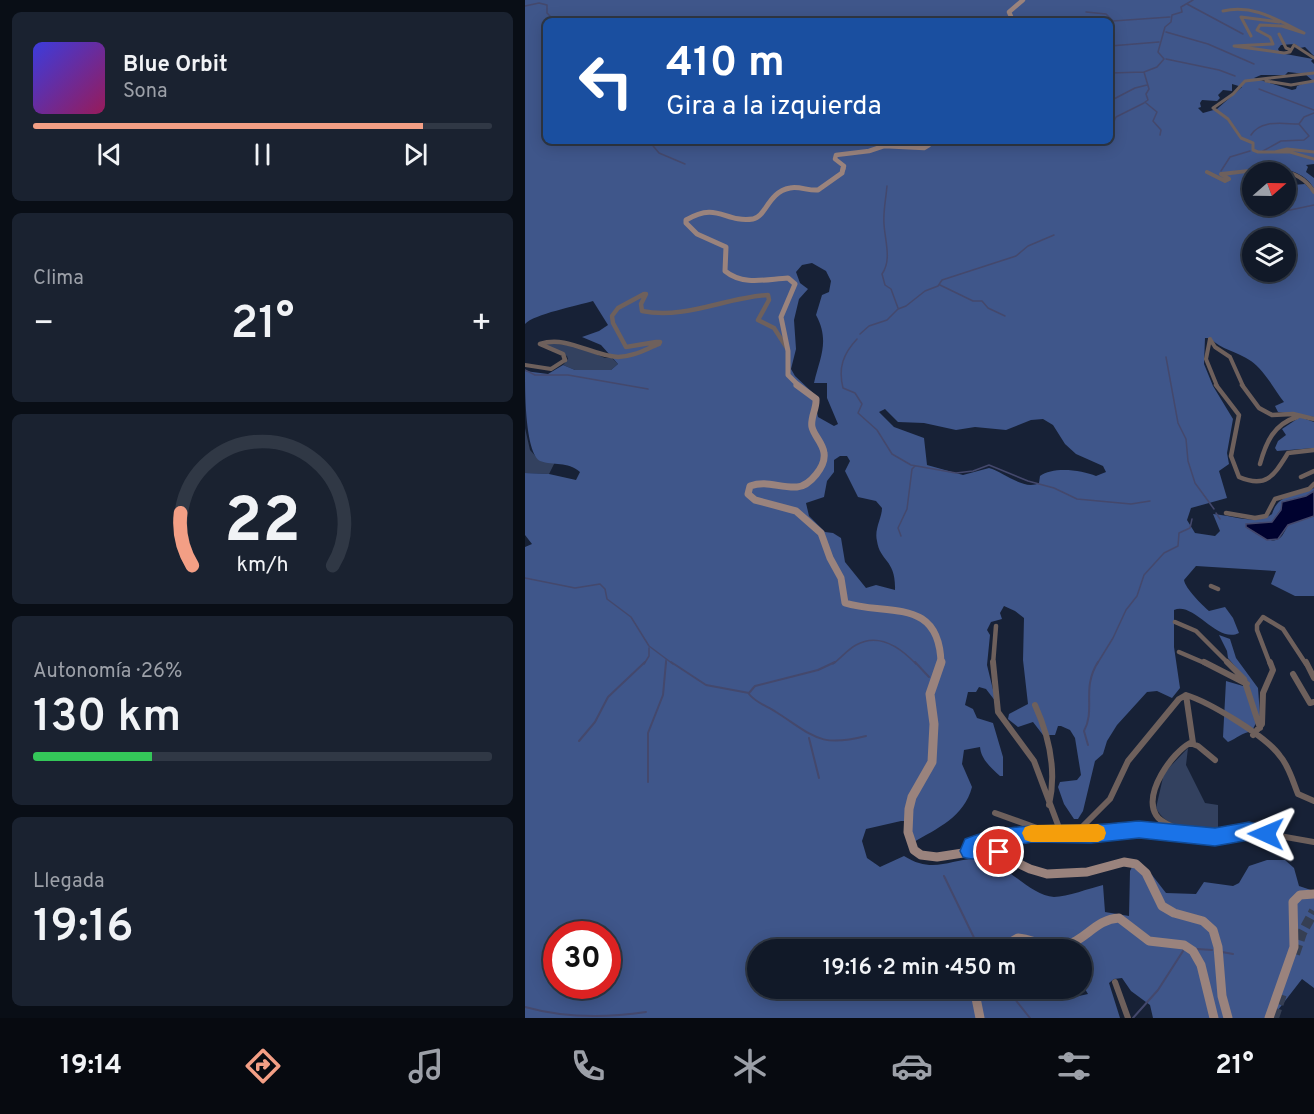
<!DOCTYPE html>
<html lang="es">
<head>
<meta charset="utf-8">
<style>
	body { margin:0; font-family:Overpass,sans-serif; background:#1a2230; color:#f1f3f6; height:100vh; display:flex; flex-direction:column; font-size:22px; white-space:nowrap }
	* { box-sizing:border-box; margin:0 }
	p { font-size:20px; color:#9ca0a8 }
	.icon { flex:none; width:33px; height:33px; fill:none; stroke:currentColor; stroke-width:2; stroke-linecap:round; stroke-linejoin:round }
	.map { position:relative; flex:1; overflow:hidden }
	.sheet { display:flex; flex-direction:column; gap:12px; padding:12px; background:#090e16; width:525px }
	.sheet>* { flex:none }
	.hud { position:absolute; left:18px; top:18px; width:570px; height:126px; border-radius:9px; box-shadow:0 3px 15px #0003,0 0 0 2px #303845; background:#1a4fa0; color:#fff; overflow:hidden }
	.needle { width:39px; rotate:70deg }
	.fabs { position:absolute; left:717px; top:162px; display:grid; gap:12px }
	.fabs a { display:grid; place-items:center; width:54px; height:54px; border-radius:50%; background:#111928; box-shadow:0 3px 15px #0003,0 0 0 2px #303845; font-size:30px }
	.speed { position:absolute; left:18px; top:921px; display:flex; gap:12px; font-size:30px; font-weight:700; text-align:center }
	.speed>* { display:grid; place-content:center; width:78px; height:78px; border-radius:50%; background:#111928; box-shadow:0 3px 15px #0003,0 0 0 2px #303845; line-height:1 }
	.speed .limit { border:9px solid #d22; background:#fff; color:#111 }
	.pin { position:absolute; display:grid; place-items:center; width:51px; height:51px; color:#fff; margin:-26px; border:3px solid #fff; border-radius:50%; box-shadow:0 2px 6px #0007 }
	.me { position:absolute; width:66px; margin:-33px; rotate:271deg; stroke-linejoin:round; filter:drop-shadow(0 0 4px #0008) }
	.turn { display:flex; align-items:center; gap:21px; height:126px; padding:0 24px; font-size:27px }
	.turn .icon { width:78px; height:78px; stroke-width:2.5 }
	.turn b { display:block; font-size:42px; line-height:51px }
	.big { font-size:45px; font-weight:600; line-height:1.1 }
	.sheet .tile { flex:1; display:flex; flex-direction:column; justify-content:center; gap:9px; min-width:0; padding:0 21px; border-radius:9px; background:#1a2230 }
	.sheet .dial { align-items:center; gap:0 }
	.dial svg { height:156px; overflow:visible; fill:none; stroke:#303845; stroke-width:7; stroke-linecap:round; text-anchor:middle }
	.dial text { fill:#f1f3f6; stroke:none }
	.song { display:flex; align-items:center; gap:18px }
	.cover { width:72px; height:72px; border-radius:9px; background:linear-gradient(135deg,hsl(240 70% 55%),hsl(330 70% 35%)) }
	.played { height:6px; border-radius:3px; background:linear-gradient(90deg,#f39f85 85%,#303845 85%) }
	.keys { display:flex; justify-content:space-around; direction:ltr }
	.heat { display:flex; justify-content:space-between; align-items:center; font-size:33px; direction:ltr }
	.charge { height:9px; border-radius:4px; background:linear-gradient(90deg,#34c759 26%,#303845 0) }
	.trip { position:absolute; left:222px; top:939px; width:345px; height:60px; border-radius:30px; background:#111928; box-shadow:0 3px 15px #0003,0 0 0 2px #303845; font-weight:600; line-height:60px; text-align:center }
	.menu { display:flex; height:96px; justify-content:space-around; align-items:center; background:#070a10; color:#9ca0a8 }
	.menu .icon { width:42px; height:42px }
	.menu .current { color:#f39f85 }
	.menu b { font-size:27px; color:#f1f3f6 }
	main { display:flex; flex:1; min-height:0 }
	.map>svg:first-child { display:block }
</style>
</head>
<body>
<main>
<section class="sheet">
<div class="tile">
<div class="song"><i class="cover"></i><div><b>Blue Orbit</b><p>Sona</p></div></div>
<div class="played"></div>
<div class="keys"><svg class="icon" aria-label="previous" viewBox="0 0 24 24"><path d="M18 5L8 12l10 7zM5 5v14"/></svg><svg class="icon" aria-label="pause" viewBox="0 0 24 24"><path d="M8 5v14M16 5v14"/></svg><svg class="icon" aria-label="next" viewBox="0 0 24 24"><path d="M6 5l10 7-10 7zM19 5v14"/></svg></div>
</div>
<div class="tile"><p>Clima</p>
<div class="heat"><a>−</a><b class="big">21°</b><a>+</a></div>
</div>
<div class="tile dial"><svg viewBox="0 0 100 80">
<path d="M14 69A42 42 0 1 1 86 69"/>
<path d="M14 69A42 42 0 0 1 8 42" stroke="#f39f85"/>
<text x="50" y="56" font-size="32" font-weight="700">22</text>
<text x="50" y="72" font-size="11">km/h</text>
</svg></div>
<div class="tile"><p>Autonomía · 26%</p><b class="big">130 km</b><div class="charge"></div></div>
<div class="tile"><p>Llegada</p><b class="big">19:16</b></div>
</section>
<div class="map">
<svg width="789" height="1018" viewBox="0 0 789 1018">
	<rect width="100%" height="100%" fill="#172136"/>
	<path fill="#33415f" d="M20,342l34,5 26,11h7l6,6 -7,6h-36l-12,-5 5,-6 -1,-3 -24,-11z
		M0,428l5,22 9,10 16,2 -6,12 -24,-1z
		M663,748l-2,17 19,38 13,2v27c-22,-2 -51,-2 -62,-24l8,-35z"/>
	<path fill="#3f568a" fill-rule="evenodd" d="M0,0h789v56l-9,-9 -5,1 -5,-4 -14,1 -3,4 2,4 33,6 -2,2 3,3v100l-8,1 2,2 -2,5 8,6v11c-9,-20 -41,-24 -60,-21l1,4h-2v34h32l1,-25 7,4 12,-1 9,9v224l-36,-5 -3,-6 9,-4c-10,-13 -20,-32 -33,-41 -14,-10 -30,-11 -41,-23h-5l-1,26 9,22 20,33 -6,34 2,11 -10,7 8,27 -36,10 -4,12 8,13 20,3 5,-5 -7,-17c19,1 42,12 59,0 7,-22 24,-17 42,-26v3l-8,5 -24,6 -1,7 -9,13 -24,2 -1,4c8,4 24,19 34,9 3,-3 5,-9 8,-13l25,-8v80h-19l-24,-12 5,-13 -80,-5 -12,14c1,8 18,25 25,31l16,-4 8,11 6,15c-22,11 -45,-32 -65,-23v37l6,41 -8,10 -15,-7 -10,1 -30,33 -10,16 -4,13 -8,7 -12,50 -5,8h-4l-10,-15 -6,-17 2,-5 17,-2 4,-5 -6,-37 -5,-8 -9,-4h-3l-3,9h-12l-10,-13 -15,5 -10,-8 1,-5 19,-10 -5,-44 1,-42 -9,-7 -11,-5 -4,7 2,6 -11,3 -4,8 3,5 -3,30 9,37 -10,-13 -7,-2 -3,5h-8l-3,13 8,4 4,9 16,5 10,34v19h-3c-9,-8 -19,-17 -20,-29l-16,3 -2,14 10,23c-8,30 -34,41 -60,56l-8,-22h-3l-35,8 -4,12 5,17 13,9 24,-11c33,21 51,-2 80,4 24,5 47,36 70,37 13,0 36,-9 49,-12l2,27 24,4 1,-45 2,-4 20,8 14,18 30,1 8,-12 29,4 6,-3 10,-17 18,-6h18l9,8 5,18 15,5v97l-12,-9 -24,31 -3,8h-122l-3,-13 -19,-14 -9,-13 -8,1 -5,4 11,35h-595v-471l7,-3 -7,-9v-62l24,1 27,6 4,-8c-13,-11 -26,-6 -40,-11 -15,-9 -15,-71 -15,-90l23,3 15,-9 12,5h36l7,-6 -17,-19 -19,-8 17,-6 9,-6 -15,-24c-16,5 -59,13 -68,23zM21,21h564v120h-564zM763,72l17,2 7,6 -15,6 -1,3 -4,1 -38,-12 7,-3h24zM707,84l10,3 -25,22 -14,4 -5,-5 3,-1 -1,-4 2,-3 15,1 3,-3 -2,-3 5,-5 9,1zM728,238h32v34h-32zM287,263l14,8 5,10 -2,11 -7,3 -6,20c14,26 4,42 -2,68h13v15l11,26 -4,2 -16,-9 -5,-24 -18,-17 -4,-7 5,-20 -2,-29 5,-21 9,-10 -8,-6 -4,-11 6,-7zM360,409l13,13 26,1 32,7 19,-3 31,3 25,-10 12,-1 10,6 12,19 11,10 27,12 3,6 -10,4c-14,-6 -43,-10 -56,0l-1,7c-15,8 -35,-11 -50,-15l-26,7 -36,-10 -3,-27 -30,-11 -15,-15zM315,456h7l3,5 -5,10 13,26 18,4 6,7c0,10 -8,21 -5,33 3,21 19,18 18,49l-19,-5 -10,3 -21,-26 -4,-24 -8,-5 -8,-1 -16,-16 -3,-13 18,-6 3,-16 7,-9v-12zM32,934h50v52h-50zM232,950h324l1,34 6,10 -18,4 -24,-10h-289z
		M775,417l14,5v26l-37,3 -2,-3 3,-7 8,-6 -4,-6z
		M694,635l11,4 6,19 22,30 2,27 -8,16c-10,2 -15,7 -24,11l-5,-5 3,-56 17,5 7,-2 -22,-26 -1,-7z"/>
	<path fill="#00022f" stroke="#44486c" stroke-width="1.5" d="M789,491v25l-26,9 -10,14 -11,1 -21,-13v-3l26,-2 9,-12 1,-8 24,-6z"/>
	<g fill="none" stroke-linecap="round" stroke-linejoin="round">
		<path stroke="#44486c" stroke-width="1.5" d="M662,4l56,30
			M0,6l14,-3 8,2v8l4,4 14,4
			M561,12l20,2 7,7 57,-4
			M641,32l42,12 46,20
			M585,46l49,-4
			M641,59l53,11 16,6
			M585,73l34,-1
			M734,89l55,21
			M585,101l25,-13 12,-3
			M620,102l3,-2 -2,-6 3,-5 -5,-17 13,-5 7,-8 -6,-7 7,-25 6,-5 1,-7 10,-3 -1,-5 12,-7
			M621,103l11,9 -4,9 8,9 -1,5
			M774,124l5,-7 10,-4
			M585,130l6,-13 28,-14
			M726,135c10,-16 32,-11 48,-11l10,12 -5,4 -23,1 -18,10
			M124,141l10,12 26,11
			M696,171l9,-14 20,-6
			M362,186c-1,12 -4,26 -3,38 1,17 8,36 -2,50l3,11 6,4 7,19
			M751,213l38,-8
			M415,285l33,16h9l6,7 17,8
			M335,334l9,-8 18,-6 11,-11 8,-3 19,-15 13,-5 4,-6 74,-24 12,-10 26,-11
			M332,339c-14,15 -19,29 -14,49l12,5 7,11 -4,9 19,17 15,24 19,11 45,8 17,-2 16,-6 39,16 26,7 23,11 54,5 19,-3
			M641,357l12,66 8,16 2,22 7,22 19,26
			M0,370l10,5h33l80,14
			M691,513l4,6
			M376,536l-3,-8 9,-19 5,-40 3,-3
			M0,578l50,10 25,-4 5,5 2,10 24,18 18,29 24,18
			M119,664l5,-8v-8
			M141,664v-4
			M308,664c8,-6 14,-14 23,-19 23,-13 44,2 60,19
			M572,664l16,-26 13,-28 11,-14 7,-21 20,-22 14,-7 1,-13 11,-5 2,-9"/>
		<path stroke="#44486c" stroke-width="2" d="M146,662l35,23 43,8 6,-7 63,-16 17,-8
			M390,662l14,15
			M224,694c7,9 18,12 27,18 38,24 43,36 90,24
			M284,738l10,40
			M54,741l16,-19 13,-25 37,-35
			M563,745l-4,-14c12,-22 -3,-42 14,-69
			M123,782v-49l15,-38 3,-33
			M419,876l36,74
			M672,949l15,1
			M697,952l11,2
			M481,988l24,30
			M0,1007c39,11 81,11 121,5
			M608,1018l25,-28 25,-39"/>
		<path stroke="#363f53" stroke-width="10" stroke-dasharray="10 4.5" stroke-linecap="butt" d="M770,954l7,-21 12,-22
			M749,1018l9,-27"/>
		<path stroke="#6e605c" stroke-width="3" d="M698,11c31,-7 54,9 81,22l-22,-7 -22,-1 -3,5 13,7 3,7 -39,2 50,7 6,-1 4,-7 20,13
			M754,34l7,14 5,2
			M726,36l-10,-19 38,5
			M789,73l-69,8 -12,13 -20,14 15,11 13,19 12,5v7l5,2h32l24,7
			M741,81l25,4 23,-4
			M750,152l12,-3 27,3
			M745,170h11"/>
		<path stroke="#6e605c" stroke-width="4" d="M682,172l18,9 4,-2 -8,-5c31,-3 74,-14 93,18
			M685,339l-4,20 11,27
			M685,339l5,8 15,10 13,29
			M0,365l26,4 14,-9"/>
		<path stroke="#6e605c" stroke-width="4.5" d="M691,385l23,30 -8,41 8,21c28,12 35,-2 49,-24l26,-3
			M717,385l17,23 13,7 21,-1 21,5
			M735,464c6,-22 14,-40 37,-47
			M776,477l13,-6
			M701,513l29,5 11,-2 9,-17 34,-10 5,-5
			M686,586l7,3
			M650,622l21,9 33,33
			M654,652l28,12
			M468,664l3,-38
			M745,664l-13,-34v-5l6,-8 20,12 23,35"/>
		<path stroke="#6e605c" stroke-width="6" d="M468,662l5,50 36,49 27,72
			M679,662l43,22
			M702,662l17,17 16,49
			M781,662l8,16
			M768,674l17,29 4,-1
			M661,695l7,48
			M510,705c14,31 22,66 14,100
			M728,735l9,-11 1,-31 10,-23 -3,-8
			M470,813l53,19
			M658,833c-8,-7 -22,-9 -27,-18 -13,-22 16,-62 34,-72l8,3 17,14
			M553,834l3,-6 29,-29 18,-38 51,-62 7,-4c23,7 80,41 94,61 9,10 13,26 18,38l16,7
			M444,851l2,-6 6,-2 55,-10 59,1 48,-5 80,8 33,-6 62,11
			M590,982l13,36"/>
		<path stroke="#6e605c" stroke-width="4.5" d="M40,360l-2,-6 -23,-10c27,-9 52,12 78,13 15,0 28,-8 41,-13l1,-2h-4l-30,5 -13,-24 -1,-7 6,-8 26,-14h2l-5,10 1,7c43,9 84,-14 126,-16l1,5 -11,20 16,8 13,20"/>
		<path stroke="#9a837d" stroke-width="4.5" d="M488,21l-4,-9 14,-12
			M318,170l1,-4 -9,-7 1,-4 33,-4 15,-5 40,2 5,-3v-4"/>
		<path stroke="#9a837d" stroke-width="5" d="M274,386l-11,-11v-24l-7,-34 14,-33 -7,-6c-21,1 -45,8 -63,-7l1,-24 -29,-13 -11,-11v-3c32,-19 38,3 67,-1 13,-2 15,-27 37,-31 9,-2 19,3 28,2l24,-17 1,-5"/>
		<path stroke="#9a837d" stroke-width="7" d="M272,385l19,14c1,9 -6,19 -4,28 2,9 11,16 12,26 2,13 -14,33 -27,34 -18,1 -30,-7 -47,-1l-2,8 7,6 41,11 25,22 9,25 11,20 4,25c41,13 95,-7 96,61"/>
		<path stroke="#9a837d" stroke-width="9" d="M416,662l-11,32 4,30 -2,38 -20,35 -3,12 -1,23 6,18 7,5 16,2 52,-8 41,20 17,5 40,-2 37,-10 12,2 10,9 16,33 12,7 29,8 10,9 5,17 4,49 6,22
			M472,950l21,-12c15,1 32,12 47,8 21,-6 31,-27 54,-28l30,23 35,4 9,6 8,14 13,53
			M449,988l6,30
			M744,1018l25,-71 -1,-45 7,-7 14,-1"/>
	</g>
	<path fill="#1a73e8" stroke="#114b97" stroke-width="1.5" d="M614,821l76,7 34,-6 23,6 3,6 -3,6 -6,3 -17,-3 -34,6 -76,-8 -48,5 -59,-1 -27,5 3,5 -3,7c-6,2 -36,1 -42,-2l-3,-6 5,-12c39,-16 82,-13 123,-14 17,0 34,-3 51,-4z"/>
	<path fill="#f59e0b" d="M573,824l6,3 2,6 -2,6 -6,3h-67l-6,-2 -3,-7 3,-6 6,-2z"/>
</svg>
<div class="fabs">
<a><svg class="needle" viewBox="-14 -14 28 28"><path d="M0-13l5 13h-10z" fill="#e53935"/><path d="M0 13l5-13h-10z" fill="#9ca0a8"/></svg></a>
<a><svg class="icon" aria-label="layers" viewBox="0 0 24 24"><path d="M12 4l9 5-9 5-9-5zM3 14l9 5 9-5"/></svg></a>
</div>
<div class="speed"><div class="limit">30</div></div>
<div class="pin" style="left:474px;top:852px;background:#d93025"><svg class="icon" aria-label="arrive" viewBox="0 0 24 24"><path d="M6 21V4h12l-3 4 3 4H6"/></svg></div>
<svg class="me" style="left:741px;top:834px" viewBox="-20 -20 40 40"><path d="M0-17L14 15 0 8-14 15z" fill="#1a73e8" stroke="#fff" stroke-width="4"/></svg>
<div class="trip">19:16 · 2 min · 450 m</div>
<div class="hud">
<div class="turn"><svg class="icon" aria-label="left" viewBox="0 0 24 24"><path d="M17 20v-9H6M10 6l-5 5 5 5"/></svg><div><b>410 m</b>Gira a la izquierda</div></div>
</div>
</div>
</main>
<nav class="menu">
<b>19:14</b>
<svg class="icon current" aria-label="directions" viewBox="0 0 24 24"><path d="M12 3l9 9-9 9-9-9zM9 14v-3h6M13 9l2 2-2 2"/></svg>
<svg class="icon" aria-label="music" viewBox="0 0 24 24"><path d="M9 18V5l10-2v13"/><circle cx="6" cy="18" r="3"/><circle cx="16" cy="16" r="3"/></svg>
<svg class="icon" aria-label="phone" viewBox="0 0 24 24"><path d="M5 4h4l2 5-3 2q2 4 5 5l2-3 5 2v4C11 20 4 13 5 4z"/></svg>
<svg class="icon" aria-label="climate" viewBox="0 0 24 24"><path d="M12 3v18M4 7l16 10M4 17L20 7"/></svg>
<svg class="icon" aria-label="car" viewBox="0 0 24 24"><path d="M5 17H2v-5l4-1 3-4h7l3 4 3 1v5h-3M9 17h6M6 11h13"/><circle cx="7" cy="17" r="2"/><circle cx="17" cy="17" r="2"/></svg>
<svg class="icon" aria-label="filters" viewBox="0 0 24 24"><path d="M4 7h16M4 17h16"/><circle cx="9" cy="7" r="2"/><circle cx="15" cy="17" r="2"/></svg>
<b>21°</b>
</nav>
</body>
</html>
